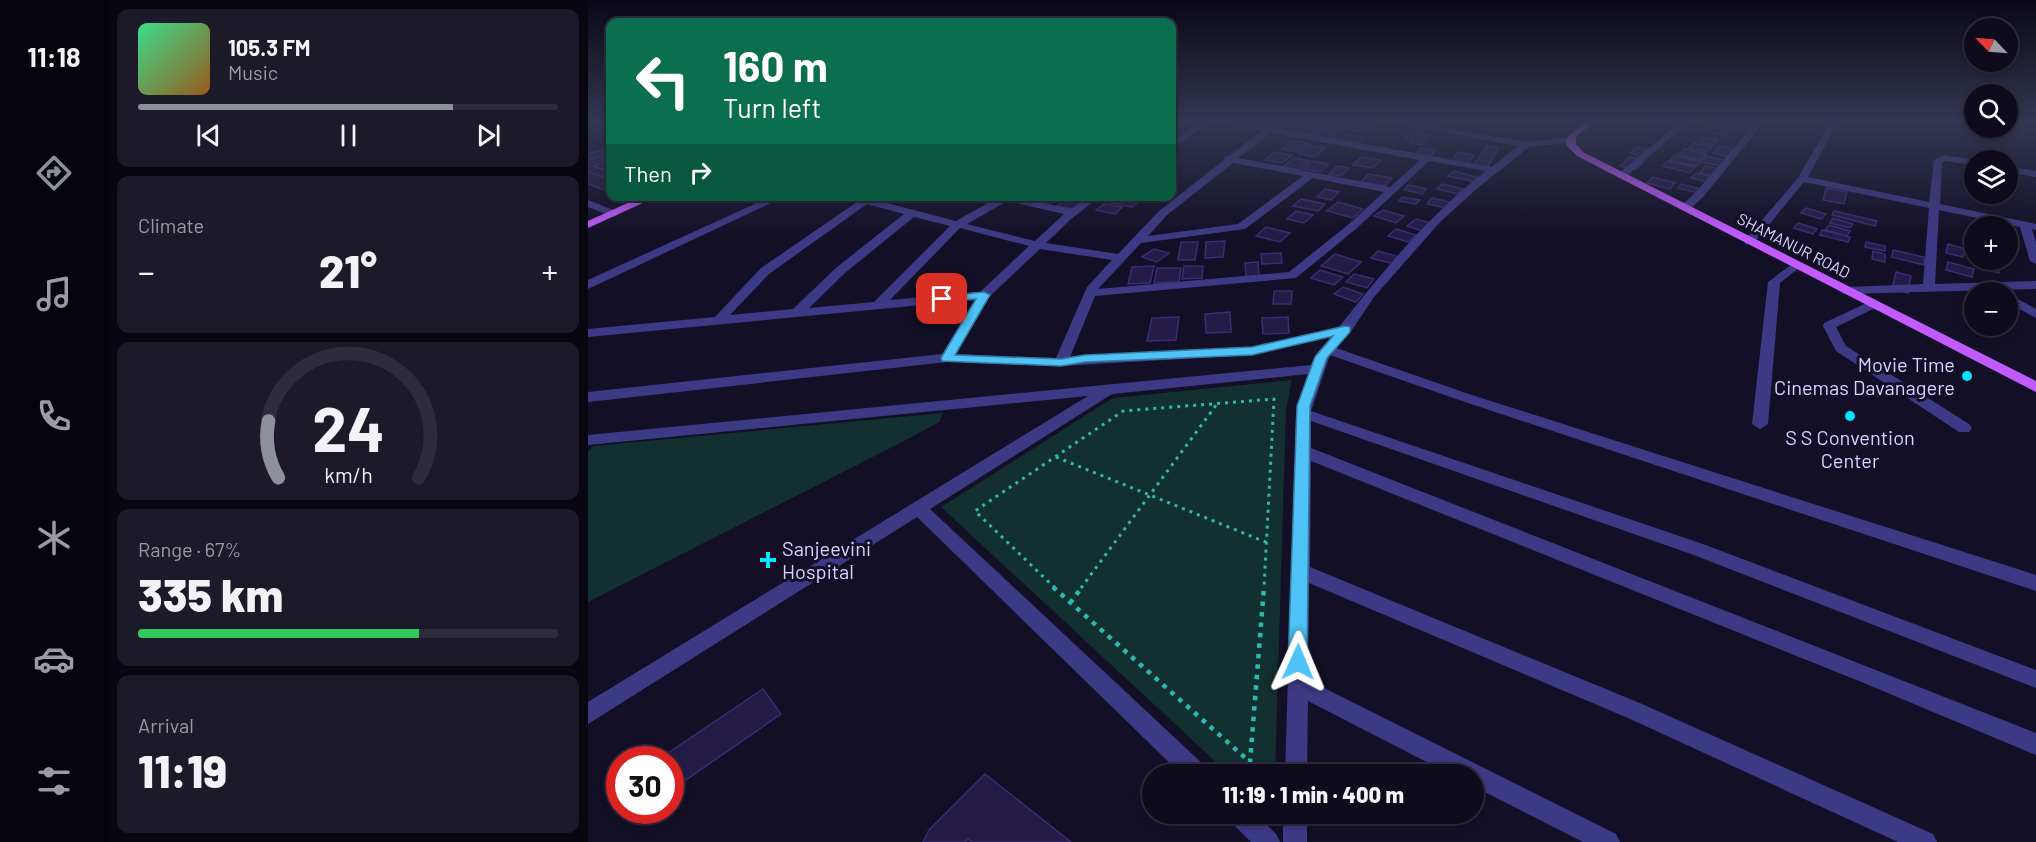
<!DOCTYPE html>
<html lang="en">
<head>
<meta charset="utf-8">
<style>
	body { margin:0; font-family:Barlow,sans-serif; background:#1c1929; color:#f1f3f6; height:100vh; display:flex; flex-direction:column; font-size:22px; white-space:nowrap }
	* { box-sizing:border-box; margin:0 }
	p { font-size:20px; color:#9b9ba3 }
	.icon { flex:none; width:33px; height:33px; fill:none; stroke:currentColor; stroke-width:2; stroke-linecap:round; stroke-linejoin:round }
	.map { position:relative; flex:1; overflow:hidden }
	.details { display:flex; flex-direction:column; gap:9px; padding:9px; background:#08060f; width:480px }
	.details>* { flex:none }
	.top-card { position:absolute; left:18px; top:18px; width:570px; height:183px; border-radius:12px; box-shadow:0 3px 9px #0003,0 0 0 2px #2e2b3b; background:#0b6e4f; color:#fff; overflow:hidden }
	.needle { width:39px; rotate:295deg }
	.tools { position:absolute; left:1376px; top:18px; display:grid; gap:12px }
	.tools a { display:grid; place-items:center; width:54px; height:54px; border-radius:50%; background:#0e0b1c; box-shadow:0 3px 9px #0003,0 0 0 2px #2e2b3b; font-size:30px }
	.speed { position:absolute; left:18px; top:746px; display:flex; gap:12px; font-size:30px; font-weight:700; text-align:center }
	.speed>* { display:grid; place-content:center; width:78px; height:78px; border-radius:50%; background:#0e0b1c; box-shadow:0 3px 9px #0003,0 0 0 2px #2e2b3b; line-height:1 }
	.speed .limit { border:9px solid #d22; background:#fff; color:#111 }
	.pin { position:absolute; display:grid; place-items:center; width:51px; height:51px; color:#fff; margin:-26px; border-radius:12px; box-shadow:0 3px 9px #0006 }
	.me { position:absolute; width:66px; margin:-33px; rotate:1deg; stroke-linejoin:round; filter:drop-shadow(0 0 4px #0008) }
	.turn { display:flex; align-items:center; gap:21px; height:126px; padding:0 18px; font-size:27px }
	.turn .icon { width:78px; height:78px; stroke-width:2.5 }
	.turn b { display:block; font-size:42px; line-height:51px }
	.then { display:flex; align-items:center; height:57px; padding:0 18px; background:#0003; gap:12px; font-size:22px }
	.big { font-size:45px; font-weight:800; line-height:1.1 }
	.details .card { flex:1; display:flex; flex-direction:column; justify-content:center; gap:9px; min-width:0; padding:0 21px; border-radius:12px; background:#1c1929 }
	.details .dial { align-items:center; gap:0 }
	.dial svg { height:156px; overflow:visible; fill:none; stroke:#2e2b3b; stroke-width:7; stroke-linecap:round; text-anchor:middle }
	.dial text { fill:#f1f3f6; stroke:none }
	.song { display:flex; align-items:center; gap:18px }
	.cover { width:72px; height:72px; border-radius:9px; background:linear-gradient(135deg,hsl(150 70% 55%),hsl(30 70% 35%)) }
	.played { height:6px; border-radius:3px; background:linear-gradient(90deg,#8c9099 75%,#2e2b3b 75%) }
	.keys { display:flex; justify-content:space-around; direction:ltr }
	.heat { display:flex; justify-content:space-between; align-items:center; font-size:33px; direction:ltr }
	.charge { height:9px; border-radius:4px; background:linear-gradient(90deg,#34c759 67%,#2e2b3b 0) }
	.trip { position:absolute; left:554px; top:764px; width:342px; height:60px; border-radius:30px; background:#0e0b1c; box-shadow:0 3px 9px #0003,0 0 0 2px #2e2b3b; font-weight:800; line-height:60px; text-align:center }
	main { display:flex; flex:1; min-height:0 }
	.tab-bar { display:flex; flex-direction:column; width:108px; justify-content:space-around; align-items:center; background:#06040b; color:#9b9ba3 }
	.tab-bar .icon { width:42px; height:42px }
	.tab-bar .on { color:#8c9099 }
	.tab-bar b { font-size:27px; color:#f1f3f6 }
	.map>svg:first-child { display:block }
</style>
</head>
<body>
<main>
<nav class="tab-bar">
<b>11:18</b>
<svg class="icon on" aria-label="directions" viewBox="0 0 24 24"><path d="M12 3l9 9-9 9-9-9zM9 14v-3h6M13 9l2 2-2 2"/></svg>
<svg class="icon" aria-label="music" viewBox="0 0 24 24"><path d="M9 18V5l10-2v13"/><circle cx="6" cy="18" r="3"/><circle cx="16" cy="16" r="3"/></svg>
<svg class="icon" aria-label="phone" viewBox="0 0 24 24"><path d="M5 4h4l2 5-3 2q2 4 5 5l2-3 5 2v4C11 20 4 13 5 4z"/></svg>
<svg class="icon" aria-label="climate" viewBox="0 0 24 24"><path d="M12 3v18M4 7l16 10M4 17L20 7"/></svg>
<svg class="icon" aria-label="car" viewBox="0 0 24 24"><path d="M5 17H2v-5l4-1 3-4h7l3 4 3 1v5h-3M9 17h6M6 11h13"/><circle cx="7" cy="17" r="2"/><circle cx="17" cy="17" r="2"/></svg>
<svg class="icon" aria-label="filters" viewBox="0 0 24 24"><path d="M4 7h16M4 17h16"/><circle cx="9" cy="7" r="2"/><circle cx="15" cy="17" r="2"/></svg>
</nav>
<section class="details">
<div class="card">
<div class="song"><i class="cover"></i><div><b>105.3 FM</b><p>Music</p></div></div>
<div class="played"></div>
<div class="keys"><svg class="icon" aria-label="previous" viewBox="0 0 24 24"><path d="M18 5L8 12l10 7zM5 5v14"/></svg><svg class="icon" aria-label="pause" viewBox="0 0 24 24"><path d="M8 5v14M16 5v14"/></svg><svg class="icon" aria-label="next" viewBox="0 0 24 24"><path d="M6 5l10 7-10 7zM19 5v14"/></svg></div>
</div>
<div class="card"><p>Climate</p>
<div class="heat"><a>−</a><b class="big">21°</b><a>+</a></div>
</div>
<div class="card dial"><svg viewBox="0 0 100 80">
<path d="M14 69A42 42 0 1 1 86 69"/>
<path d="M14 69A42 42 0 0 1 9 40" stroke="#8c9099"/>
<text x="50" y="56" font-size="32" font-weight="700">24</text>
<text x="50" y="72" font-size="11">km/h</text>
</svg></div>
<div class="card"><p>Range · 67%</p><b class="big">335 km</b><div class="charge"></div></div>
<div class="card"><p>Arrival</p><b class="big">11:19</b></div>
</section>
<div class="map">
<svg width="1448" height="842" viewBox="0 0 1448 842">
	<rect width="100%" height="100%" fill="#130f26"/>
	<path fill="#12302f" d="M704,380l-6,30 -11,364h-46l-288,-267 172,-109z
		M355,413l-4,9 -33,18 -318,162v-151l6,-5z"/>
	<path fill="#241b47" stroke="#3b2d73" stroke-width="1.5" d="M747,120h8l10,1 -8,8 -17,-3z
		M1043,120h34l-7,6z
		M1126,120h7l14,3 -4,4 -19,-5z
		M700,121l16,3 -11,9 -16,-3z
		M768,121l17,3 -8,8 -17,-3z
		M1151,123l13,2 -5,6 -13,-2z
		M719,124l17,3 -10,9 -18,-3z
		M1123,125l20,5 -6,6 -19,-5z
		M739,126l17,4 -10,10 -19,-4z
		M831,133l11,2 -9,10 -11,-2 3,-3 -9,-2 3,-3 8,2z
		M758,134l16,3 -6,7 -17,-3z
		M1115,137l15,3 -4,5 -15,-3z
		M703,141l16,2 -10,9 -15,-3z
		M1105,143l19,4 -5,5 -18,-4z
		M721,145l16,3 -9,9 -17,-3z
		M899,146l12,2 -12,20 -13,-3z
		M1131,146l17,4 -6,7 -17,-4z
		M22,147v45l-22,-8v-30z
		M1049,147l14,3 -7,7 -14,-4z
		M833,148l14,2 -6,9 -15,-3z
		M1096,149l22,5 -5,6 -22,-5z
		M687,152l17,3 -10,8 -17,-3z
		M870,152l16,3 -7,10 -16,-3z
		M1087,155l26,7 -5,4 -26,-6z
		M1118,156l20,5 -5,5 -20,-4z
		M10,157l12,1v21l-22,-7v-12z
		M773,157l20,3 -8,8 -20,-3z
		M1042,157l15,3 -9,10 -16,-4z
		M706,158l15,3 -10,9 -16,-3z
		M22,160v7l-6,3 -11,-4z
		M724,161l17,3 -9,8 -16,-3z
		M1080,161l27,6 -5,6 -27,-7z
		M749,166l12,2 -8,8 -12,-2z
		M1117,166l14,3 -5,7 -14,-3z
		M866,171l26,7 -5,4 -27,-6z
		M1108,173l18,4 -4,6 -19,-5z
		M780,174l24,4 -7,8 -24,-4z
		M1065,177l22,6 -5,6 -23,-6z
		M854,184l21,5 -5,5 -21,-5z
		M1093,184l20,5 -3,4 -20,-5z
		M820,185l18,4 -4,5 -17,-4z
		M1238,188l21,4 -3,12 -21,-4z
		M737,189l14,3 -8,8 -14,-3z
		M482,196h18l-15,13 -16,-3z
		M531,196h27l-14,11 -21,-4z
		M814,197l18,3 -4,4 -17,-3z
		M844,198l18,4 -4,6 -19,-4z
		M713,199l24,5 -7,7 -25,-5z
		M750,202l25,7 -10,9 -26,-7z
		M516,204l18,3 -7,7 -19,-4z
		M1218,208l20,6 -5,5 -20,-6z
		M795,210l21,6 -8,7 -22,-7z
		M708,211l17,4 -9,8 -17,-4z
		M1246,211l43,10 -2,5 -43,-11z
		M1245,218l20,6 -3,4 -20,-5z
		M828,219l15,4 -9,8 -15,-5z
		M1210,223l19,6 -4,5 -19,-6z
		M1241,225l21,6 -3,5 -22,-6z
		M678,227l24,6 -10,9 -24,-6z
		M808,229l20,6 -8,7 -20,-6z
		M1234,230l28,7 -2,5 -28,-7z
		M637,241l-2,16 -18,1 1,-16z
		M593,242h17l-3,18h-17z
		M1278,242l19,4v5l-20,-4z
		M1360,244l17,5 -2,8 -17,-4z
		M566,249l15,4 -12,9 -15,-5z
		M1305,250l31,7v8l-32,-8z
		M790,251l22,6 -6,7 -23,-6z
		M1285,251l12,3v8l-13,-3z
		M693,253l1,10 -20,1 -1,-10z
		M747,254l26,8 -13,12 -27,-8z
		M670,262l1,14 -13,1 -1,-14z
		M1360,262l26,7 -2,8 -26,-7z
		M1394,262l16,3 1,8 -16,-4z
		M566,266l-4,17 -22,1 4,-17z
		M596,266h19l-1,12 -20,1z
		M569,268h24l-2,14 -25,1z
		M732,270l23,7 -9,8 -23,-7z
		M1308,272l15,4 -3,17 -16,-4z
		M766,274l20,5 -7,9 -21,-6z
		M755,287l20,7 -7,8 -22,-8z
		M686,291h18l-1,13h-18z
		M642,312l1,20 -25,1 -1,-19z
		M591,317l-3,23 -29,1 5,-23z
		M700,317l1,16 -26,1 -1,-16z
		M175,689l18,25 -111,77v-32h-11z
		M397,774l86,68h-99l-4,-3 -3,3h-42l6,-12z"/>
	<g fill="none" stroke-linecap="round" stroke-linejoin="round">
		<path stroke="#2fb8b0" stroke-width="3" stroke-dasharray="3 5" stroke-linecap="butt" d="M468,457l212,86
			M467,588l-80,-77 148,-100 151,-12 -10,189
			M493,588l136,-184"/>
		<path stroke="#2fb8b0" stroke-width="4.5" stroke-dasharray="4.5 6" stroke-linecap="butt" d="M465,587l197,175 14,-175
			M482,603l12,-16"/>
		<path fill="#3d3a85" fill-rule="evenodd" d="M616,120h23l40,7 9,-7h9l-9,8 216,39 26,-21 -138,-26h16l130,22 49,-5 2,2 -5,3 -43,5 -49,39 -39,35 -67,76 -24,36 -14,15 133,46 567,181v16l-577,-191 -129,-45 -19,56 392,133 333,126v18l-345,-134 -380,-133v27l725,285v22l-177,-74 -548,-220 -1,106 332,137 291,130 4,8h-39l-270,-124 -319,-135 -1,97 308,154 4,8h-37l-110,-56v-12h-23l-142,-73 -1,73h-22l11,-361 12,-39 -196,20 -182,115 275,257 3,8h-27l-264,-257 -329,207v-22l500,-306 -500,49v-10l723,-70 5,-11 15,-17 -79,18 -191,11 -114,-4 -359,40v-10l354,-38 33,-54 -387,37v-8l127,-12 46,-49 96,-66 -16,-6h19l96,25 41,-23 -2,-2h20l56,13 18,-13h12l-30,23 -25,24 72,11 41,-43 65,-51 1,-3 4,-1 33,-25 -50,-9 -40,26v-7zM683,133l149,27 -30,27 -152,-29zM841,161l57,10c-57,44 -103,100 -147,156l-87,20 -182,10 25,-61 201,-18 61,-50zM645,163l70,13 -65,48 -90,12 19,-21zM725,178l71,14 -35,32 -60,48 -191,17 43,-46 104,-14zM419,201l57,13 -29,27 -68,-17zM279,204l37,10 -67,53 -44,42 -63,6 39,-41zM326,217l36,9 -76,76 -65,6 36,-35zM372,228l69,18 -49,46 -90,8zM452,249l72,11 -25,27 -31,71 -100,-4 33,-57z
			M1095,120h9l-68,58h-6v-4z
			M1170,120h8l-63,77 -14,13h-8v-4l14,-13z
			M1243,120h8l-31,57 121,25 5,-42 9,-5 34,5h-3v5l-29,-4 -3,2 -2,41 96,20v6l-4,-1 4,13v22l-6,-3 -10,-34 -81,-17 -4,74 101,-3v8l-193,5 -2,-3 6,-4 76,-3 6,-76 -125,-26 -51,62h-8v-4l53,-62z
			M1419,166l29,5v6l-29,-5z
			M184,196h14l-198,93v-9z
			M0,200l30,12 1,2 -5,3 -26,-10z
			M1208,261l6,4 -2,2 -20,16 -12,141 -8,5 -8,-5 16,-142z
			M1419,293l29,16v9l-29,-16z
			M1285,300l4,1 2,3 -2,3 -41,20 10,19 123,78 3,4 -3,4h-10l-123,-81 -13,-25 1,-3z
			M638,813h29l21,21 4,8h-29l-21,-21z
			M695,813h24v29h-24z"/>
		<path fill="#c25bff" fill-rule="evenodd" d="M1000,120h9l-21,17v7l7,8 453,229v11l-459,-236 -11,-11 2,-9z
			M55,196h15l-70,32v-7z"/>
	</g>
	<linearGradient id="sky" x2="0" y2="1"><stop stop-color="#0a0815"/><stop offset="0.51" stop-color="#333752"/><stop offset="1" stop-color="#333752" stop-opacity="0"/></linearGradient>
	<rect width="1448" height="237" fill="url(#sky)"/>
	<path fill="#4fc3f7" stroke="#337fa1" stroke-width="1.5" d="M396,292l6,3 -35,60 106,4 24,-4 167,-8 93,-21 5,1v5l-23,26 -17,48 -3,256 -3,6 -6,3 -7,-3 -3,-6 9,-256 18,-49 18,-21 -81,19 -167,7 -24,4 -119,-5 -1,-3 35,-59 -34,3 -6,-3 6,-3z"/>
	<g fill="#00e5ff" stroke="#130f26" stroke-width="2">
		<circle cx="1379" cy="376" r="6"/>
		<circle cx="1262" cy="416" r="6"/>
		<path d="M177 551h6v6h6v6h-6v6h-6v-6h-6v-6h6z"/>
	</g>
	<g text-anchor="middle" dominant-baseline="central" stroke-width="6" stroke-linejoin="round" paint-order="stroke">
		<g font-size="16" fill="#d9d4ff" stroke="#130f26">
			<text transform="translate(1206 245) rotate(27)">SHAMANUR ROAD</text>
		</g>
		<g font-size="20" fill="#d9d4ff" stroke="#130f26" text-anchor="end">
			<text x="1367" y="364">Movie Time<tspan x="1367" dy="23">Cinemas Davanagere</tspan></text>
			<text x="1262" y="437" text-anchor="middle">S S Convention<tspan x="1262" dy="23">Center</tspan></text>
			<text x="194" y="548" text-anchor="start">Sanjeevini<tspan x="194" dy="23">Hospital</tspan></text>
		</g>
	</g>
</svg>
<div class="tools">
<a><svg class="needle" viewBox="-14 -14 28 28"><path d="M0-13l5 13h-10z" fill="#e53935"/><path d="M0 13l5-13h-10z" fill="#9b9ba3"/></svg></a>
<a><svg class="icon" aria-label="search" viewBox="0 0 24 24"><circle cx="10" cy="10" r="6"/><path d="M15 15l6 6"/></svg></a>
<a><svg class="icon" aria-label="layers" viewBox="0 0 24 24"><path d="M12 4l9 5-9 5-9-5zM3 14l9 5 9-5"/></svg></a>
<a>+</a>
<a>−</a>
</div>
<div class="speed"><div class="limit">30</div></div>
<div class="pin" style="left:354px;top:299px;background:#d93025"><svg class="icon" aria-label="arrive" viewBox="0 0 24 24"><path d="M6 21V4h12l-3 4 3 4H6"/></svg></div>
<svg class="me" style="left:710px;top:662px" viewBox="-20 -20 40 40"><path d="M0-17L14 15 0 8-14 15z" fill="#4fc3f7" stroke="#fff" stroke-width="4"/></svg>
<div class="trip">11:19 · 1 min · 400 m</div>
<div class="top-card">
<div class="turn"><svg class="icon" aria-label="left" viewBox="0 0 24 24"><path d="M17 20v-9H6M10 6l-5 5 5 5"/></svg><div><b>160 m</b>Turn left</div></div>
<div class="then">Then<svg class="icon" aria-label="right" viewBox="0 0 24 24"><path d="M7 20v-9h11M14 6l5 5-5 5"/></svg></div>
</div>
</div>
</main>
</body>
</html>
